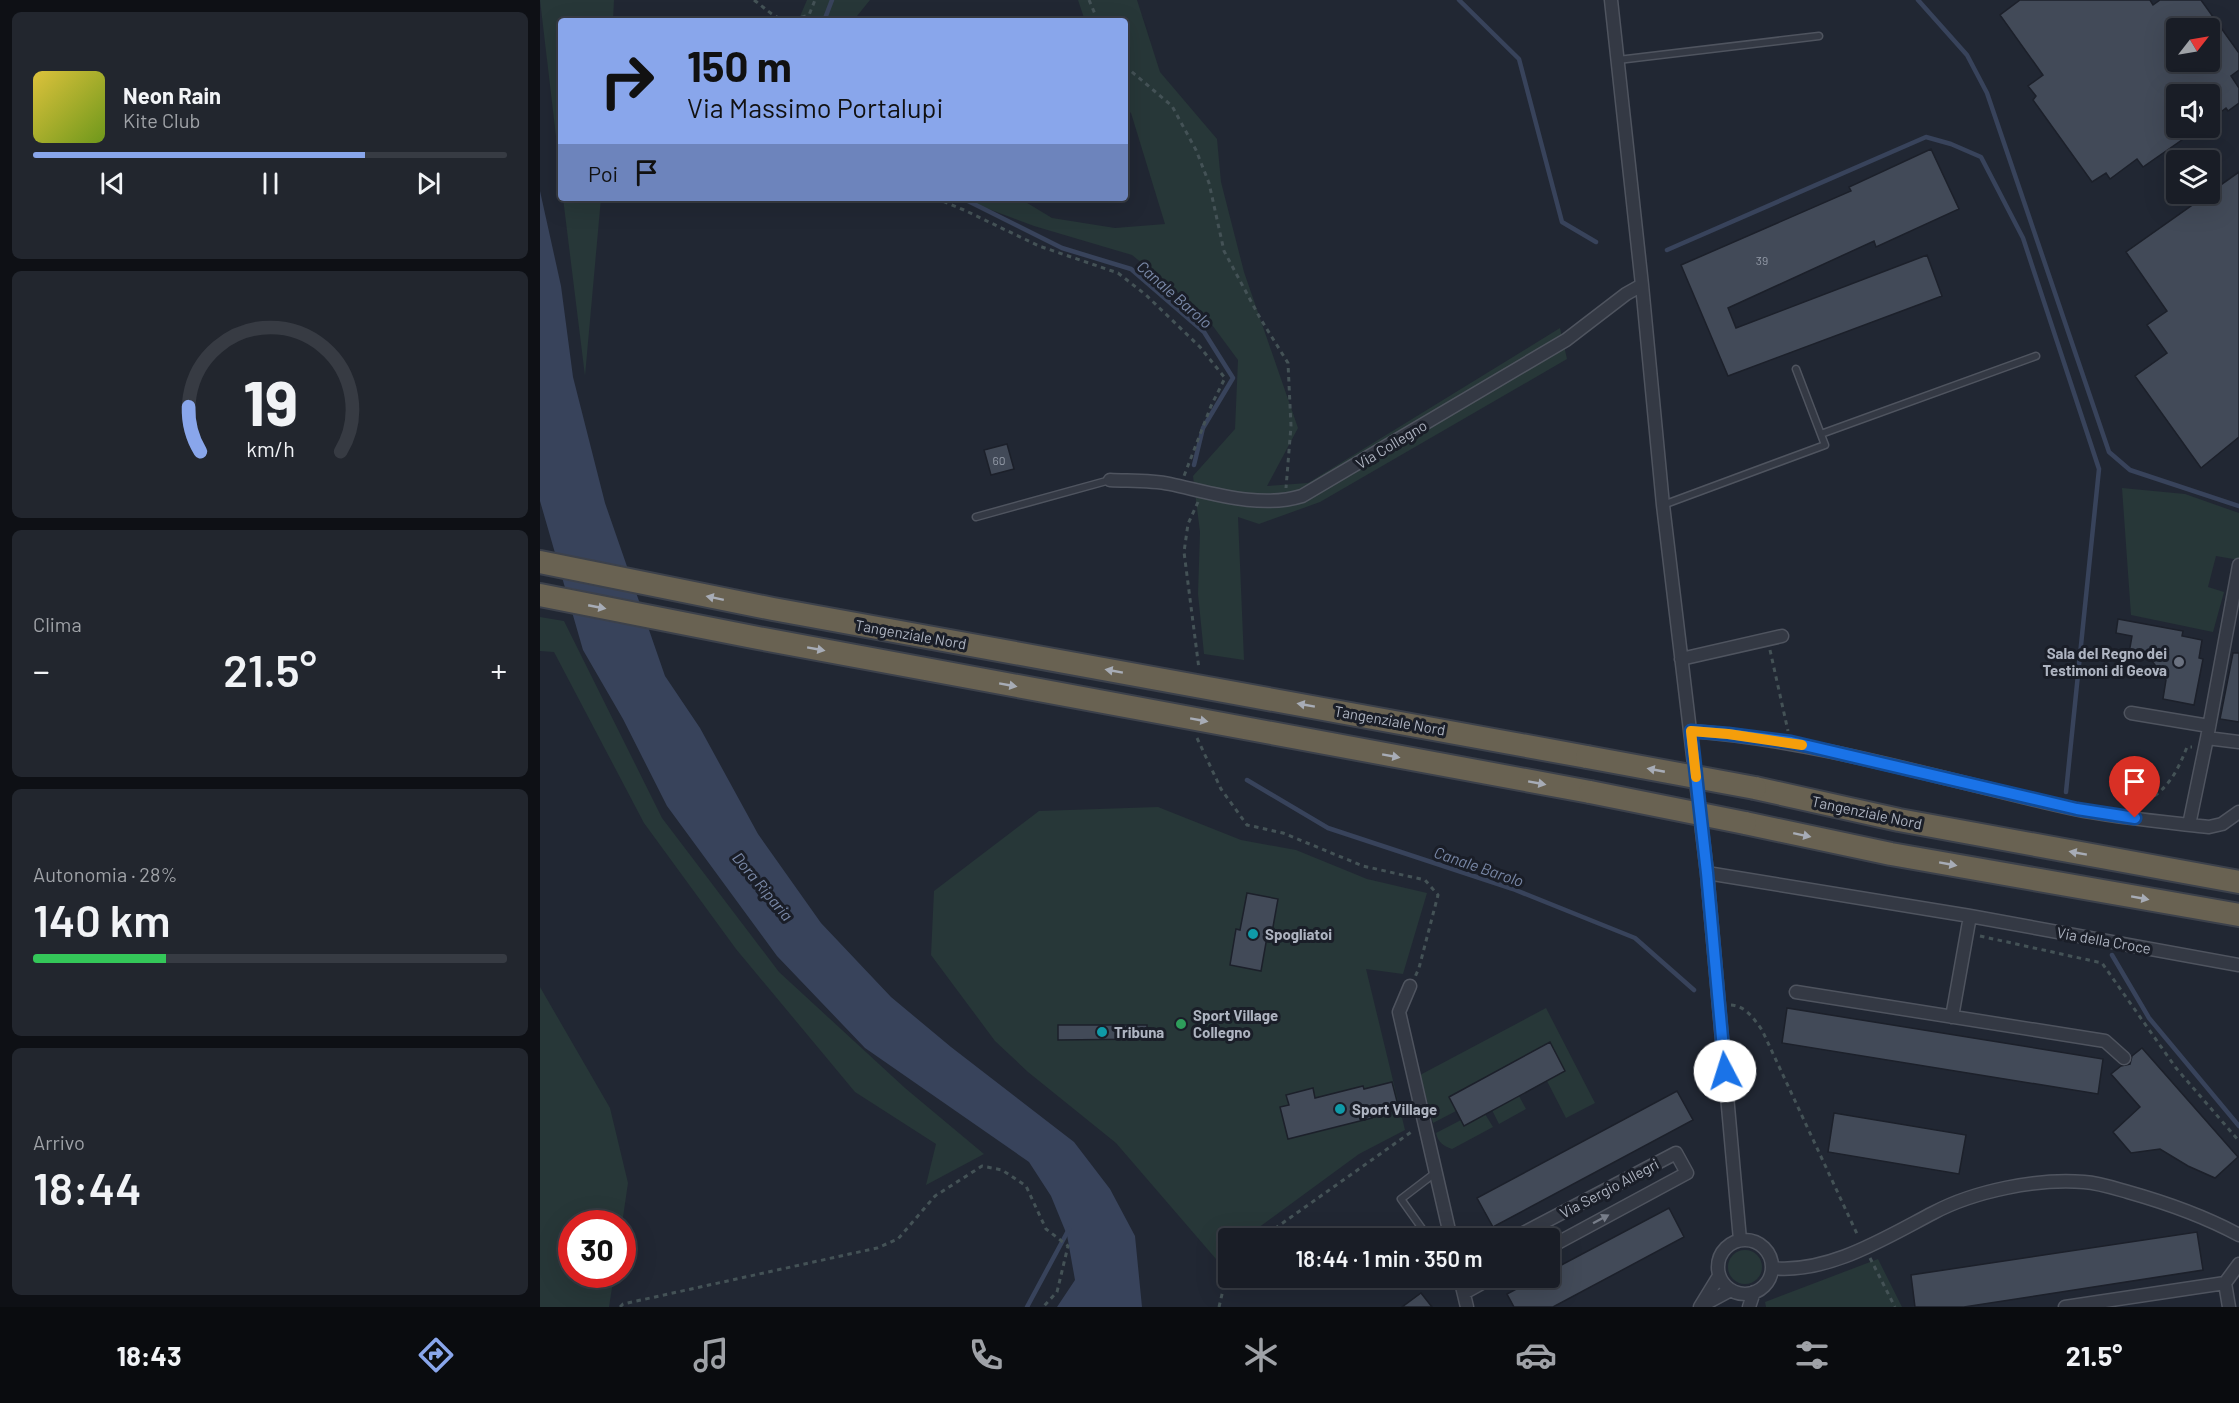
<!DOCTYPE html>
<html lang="it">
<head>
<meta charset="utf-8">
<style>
	body { margin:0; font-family:Barlow,sans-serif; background:#22262e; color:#f1f3f6; height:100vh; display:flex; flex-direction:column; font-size:22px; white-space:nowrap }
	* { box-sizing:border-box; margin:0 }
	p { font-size:20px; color:#9fa2a7 }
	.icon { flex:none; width:33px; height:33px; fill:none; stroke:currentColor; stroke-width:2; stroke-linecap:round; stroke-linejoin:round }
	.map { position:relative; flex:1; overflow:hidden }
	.details { display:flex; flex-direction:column; gap:12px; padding:12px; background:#0e1015; width:540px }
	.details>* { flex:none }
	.banner { position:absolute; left:18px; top:18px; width:570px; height:183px; border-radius:6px; box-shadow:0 6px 24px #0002,0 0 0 2px #373b43; background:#89a6eb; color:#111; overflow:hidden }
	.needle { width:39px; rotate:59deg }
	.controls { position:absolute; left:1626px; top:18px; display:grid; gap:12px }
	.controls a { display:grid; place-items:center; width:54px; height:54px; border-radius:6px; background:#191d26; box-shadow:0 6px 24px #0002,0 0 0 2px #373b43; font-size:30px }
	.speed { position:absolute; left:18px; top:1210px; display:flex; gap:12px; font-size:30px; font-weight:700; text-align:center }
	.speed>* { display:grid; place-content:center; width:78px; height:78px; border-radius:50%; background:#191d26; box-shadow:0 6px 24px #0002,0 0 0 2px #373b43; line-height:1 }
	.speed .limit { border:9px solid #d22; background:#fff; color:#111 }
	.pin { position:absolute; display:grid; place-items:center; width:51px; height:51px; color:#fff; margin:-62px -26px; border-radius:50% 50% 50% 0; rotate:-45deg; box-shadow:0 0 6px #0007 }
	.pin .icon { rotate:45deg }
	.me { position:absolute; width:66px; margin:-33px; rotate:355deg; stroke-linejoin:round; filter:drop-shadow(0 0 4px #0008) }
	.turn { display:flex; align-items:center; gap:21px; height:126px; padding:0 30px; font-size:27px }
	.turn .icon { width:78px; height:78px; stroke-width:2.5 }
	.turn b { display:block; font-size:42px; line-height:51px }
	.then { display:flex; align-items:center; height:57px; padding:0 30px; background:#0003; gap:12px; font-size:22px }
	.big { font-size:45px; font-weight:600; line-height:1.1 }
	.details .tile { flex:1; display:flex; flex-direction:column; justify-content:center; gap:9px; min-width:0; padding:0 21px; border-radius:9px; background:#22262e }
	.details .dial { align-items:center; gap:0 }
	.dial svg { height:156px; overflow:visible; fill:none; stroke:#373b43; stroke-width:7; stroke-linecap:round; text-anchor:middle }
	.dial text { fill:#f1f3f6; stroke:none }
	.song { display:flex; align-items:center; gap:18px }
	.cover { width:72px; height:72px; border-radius:9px; background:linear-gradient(135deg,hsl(50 70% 55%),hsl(80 70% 35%)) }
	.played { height:6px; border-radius:3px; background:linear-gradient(90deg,#89a6eb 70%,#373b43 70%) }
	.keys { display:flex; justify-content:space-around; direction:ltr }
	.heat { display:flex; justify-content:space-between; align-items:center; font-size:33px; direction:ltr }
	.charge { height:9px; border-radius:4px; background:linear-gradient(90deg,#34c759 28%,#373b43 0) }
	.trip { position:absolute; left:678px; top:1228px; width:342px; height:60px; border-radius:6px; background:#191d26; box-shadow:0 6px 24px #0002,0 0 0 2px #373b43; font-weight:600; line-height:60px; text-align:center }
	.menu { display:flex; height:96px; justify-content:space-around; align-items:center; background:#0a0c0f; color:#9fa2a7 }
	.menu .icon { width:42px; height:42px }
	.menu .on { color:#89a6eb }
	.menu b { font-size:27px; color:#f1f3f6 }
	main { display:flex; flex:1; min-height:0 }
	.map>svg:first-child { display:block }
</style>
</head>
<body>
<main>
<section class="details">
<div class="tile">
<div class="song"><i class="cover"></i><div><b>Neon Rain</b><p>Kite Club</p></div></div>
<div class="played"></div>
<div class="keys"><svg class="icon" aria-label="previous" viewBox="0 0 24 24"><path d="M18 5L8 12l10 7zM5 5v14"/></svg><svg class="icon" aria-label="pause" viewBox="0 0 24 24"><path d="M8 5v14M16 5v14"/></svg><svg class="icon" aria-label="next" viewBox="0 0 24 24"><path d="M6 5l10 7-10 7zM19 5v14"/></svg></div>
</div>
<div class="tile dial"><svg viewBox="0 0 100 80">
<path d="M14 69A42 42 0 1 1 86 69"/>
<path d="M14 69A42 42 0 0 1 8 46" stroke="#89a6eb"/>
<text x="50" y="56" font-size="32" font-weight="700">19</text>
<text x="50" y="72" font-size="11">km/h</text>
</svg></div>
<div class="tile"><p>Clima</p>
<div class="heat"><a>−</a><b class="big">21.5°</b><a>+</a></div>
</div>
<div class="tile"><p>Autonomia · 28%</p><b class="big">140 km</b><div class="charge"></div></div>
<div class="tile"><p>Arrivo</p><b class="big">18:44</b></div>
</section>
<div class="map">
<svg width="1699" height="1307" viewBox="0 0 1699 1307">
	<rect width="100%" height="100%" fill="#212733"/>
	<path fill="#273738" d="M0,0h74l-1,21h-52v158z
		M267,0h63l-17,21h-55z
		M538,0h59l23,72 57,67 4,43 23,90 54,156 -31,58 41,-3 252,-155 7,31 -247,143 -61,22 -21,-7 6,143 -40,-6 -6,-60 2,-62 -7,-56 42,-47 3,-69 -34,-46 -72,-59 -98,-29 -75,-28h60l33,20 63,10 50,-4 -34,-111 -6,-6v-86h-40z
		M23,198h38l-16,178z
		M1582,488l63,6 54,19v47l-23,-4 -8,31 16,5 -11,40 -82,-17z
		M0,617l24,4 98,197 117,154 126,116 79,66 -58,31 10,-41 -81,-52 -119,-143 -92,-126 -90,-171 -14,-1z
		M618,807l83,33 55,10 71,29 60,14 -24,81 -37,-5 39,161 -46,24 -116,85h-15v11l-12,9 -100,-116 -88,-71 -33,-31 -64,-86 3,-64 105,-80z
		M0,987l70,121 18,75 -6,41h-50v51h42l-5,32h-69z
		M1006,1008l49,95 -29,15 -19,-37 18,-10 -15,-29 -101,54 7,15 -23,12 -13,-48z
		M979,1096l7,13 -27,15 -7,-14z
		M945,1114l8,13 -41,22c-9,-3 -14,-7 -16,-16l25,-13z
		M1188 1267a17 17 0 1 1 34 0a17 17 0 1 1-34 0Z
		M1338,1259l24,48h-136l-1,-5z"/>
	<path fill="#38435b" d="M0,191l21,95 12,91 32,126 60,173 35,52 58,106 63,89 70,74 60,50 123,95 36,47 25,47 7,71h-85l18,-27 -8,-45 -16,-39 -22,-34 -164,-114 -88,-92 -110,-150 -44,-87 -40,-69 -43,-149z"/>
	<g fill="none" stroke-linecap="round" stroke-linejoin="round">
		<path stroke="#38435b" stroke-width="4.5" d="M919,0l60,59 43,163 34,20
			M1378,0l49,55 20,38 122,359 21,18 109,36
			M284,21l8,-21
			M422,198l100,50 69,21 73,63 29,46 -30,50 -9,37
			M1127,250l259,-113 25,7 30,13 42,81 76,231 -33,323
			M707,780l81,48 185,61 122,49 59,52
			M1572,955l37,63 90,108
			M487,1307l42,-78"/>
	</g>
	<path fill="#424a58" stroke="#1c202a" stroke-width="1.5" fill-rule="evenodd" d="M1480,0h130l3,5 7,-5h41l38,53v17l-8,6 8,12v15l-11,8 -2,-3 -16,12v-26h-34v34h23l-56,39 -6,-8 -27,20 -4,-6 -14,9 -59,-82 3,-4 -8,-10 15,-11 -43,-60zM1636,28h34v34h-34z
		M1391,149l28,60 -83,38 -2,-6 -146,67 8,20 191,-73 15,41 -214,80 -47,-111 170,-74 -2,-4z
		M1699,172v265l-38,31 -66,-92 32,-23 -20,-28 20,-14 -41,-59z
		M467,444l7,25 -23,6 -7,-25z
		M1578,619l65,12 -1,5 20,4 -3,18 4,1 -9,46 -31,-6 3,-19 -17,-23 -20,-4 3,-17 -16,-3z
		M1693,653h6v69l-19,-3z
		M707,893l31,6 -7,39 -4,-1 -6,34 -31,-6 6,-36 4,1z
		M1247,1008l316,51 -5,35 -316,-51z
		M518,1025h89v14l-89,1z
		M1010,1042l15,29 -101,55 -15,-29z
		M1602,1048l96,109 -23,21 -27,-12 -28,-17 -29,4 -18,-21 27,-25 -29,-33 10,-8 9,-2 2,-8z
		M852,1082l7,27 -28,7 1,2 -84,21 -8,-32 9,-2 -3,-10 27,-7 2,10 48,-12 1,3z
		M1137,1091l16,29 -200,107 -16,-29z
		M1294,1113l132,22 -7,39 -131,-22z
		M1129,1208l15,29 -131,70h-39l-7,-13 30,-16h13v-7z
		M1657,1232l6,38 -239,37h-49l-4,-32z
		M881,1293l11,14h-30z"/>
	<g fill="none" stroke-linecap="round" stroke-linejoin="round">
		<g stroke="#4f545f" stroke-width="9">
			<path id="lane" d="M1078,60l201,-24
				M1281,434l215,-78
				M1123,505l162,-60 -29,-76
				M436,517l134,-37
				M895,1173l-34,26 27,38 22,-3"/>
		</g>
		<g stroke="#4f545f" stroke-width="15">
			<path id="street" d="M1071,0l31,285 21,220 44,368 33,367
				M570,480c19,1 41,0 60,4 42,9 90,25 132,12l264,-156 60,-46 16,-9
				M1141,659l101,-23
				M1591,713l78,13
				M1151,731c130,10 256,50 383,78 44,9 90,13 135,18l13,-3 17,-12
				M1667,738l32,-173
				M1649,825l18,-87 32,4
				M1167,873l263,43 269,49
				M870,986l-11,26 52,227
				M1256,992l309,49 19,17
				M1412,1017l18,-101
				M972,1239l164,-86 11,20 -137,74
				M1178 1267a27 27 0 1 1 54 0a27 27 0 1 1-54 0Z
				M1232,1268c56,6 113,-30 161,-55 41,-22 105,-35 151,-31 15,1 30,6 44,10 39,11 76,24 111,43
				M920,1278l7,29
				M924,1293l27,-15
				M1161,1306l30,-16
				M1160,1307l19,-31
				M1209,1307l5,-15
				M1525,1307l160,-24
				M1689,1307l-4,-24 14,-19"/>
		</g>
		<g stroke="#3c414b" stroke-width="26">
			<path id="highway" d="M0,562l233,47 814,148
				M0,595l218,43 832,154
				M1215,788l144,32 340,62
				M1205,823l146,31 348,61"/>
		</g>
		<path stroke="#445256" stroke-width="3" stroke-dasharray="4.5 4.5" stroke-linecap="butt" d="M214,0c24,18 24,25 55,15l6,-15
			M549,0l9,21
			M585,66l47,40 24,44 13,33 15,68 36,67 28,45 3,63 -5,62
			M395,198l29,12 75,36 79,27 28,22 54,52 25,31 -14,28 -27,70
			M658,502l-10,22 -4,28 15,117
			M1230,650l18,81
			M657,738l24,51 26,36 36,8 80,33 62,14 13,15 -19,73 -4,9
			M1599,805c27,-13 37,-30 48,-58h5
			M1440,936l122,27 74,105 63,73
			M1191,1005c15,1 23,14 31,25l96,206
			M720,1239l154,-109
			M1330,1258l25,49
			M80,1307l3,-3 254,-56 21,-9 37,-43 47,-30 20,4 24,16 20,43 22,17 -11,46 -14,15
			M679,1307l9,-38"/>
		<use href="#lane" stroke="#343944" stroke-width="6"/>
		<use href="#street" stroke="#343944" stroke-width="12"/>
		<use href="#highway" stroke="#696252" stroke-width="22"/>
		<g stroke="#3c414b" stroke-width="26" stroke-linecap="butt">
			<path id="highway-bridge" d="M1047,757l168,31
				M1050,792l155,31"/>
		</g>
		<use href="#highway-bridge" stroke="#696252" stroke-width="22"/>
	</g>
	<defs><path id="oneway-solid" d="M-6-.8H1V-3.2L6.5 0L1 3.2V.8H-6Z" transform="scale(1.5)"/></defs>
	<g fill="#a7acb6">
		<use href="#oneway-solid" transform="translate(175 598) rotate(-168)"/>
		<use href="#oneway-solid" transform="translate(57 607) rotate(11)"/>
		<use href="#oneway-solid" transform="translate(276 649) rotate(10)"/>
		<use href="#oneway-solid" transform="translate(574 671) rotate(-170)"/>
		<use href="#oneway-solid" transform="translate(468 685) rotate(10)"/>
		<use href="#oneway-solid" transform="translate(766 705) rotate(-170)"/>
		<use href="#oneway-solid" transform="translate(659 720) rotate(10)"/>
		<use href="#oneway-solid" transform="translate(851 756) rotate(10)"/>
		<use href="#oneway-solid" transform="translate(1116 770) rotate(-169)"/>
		<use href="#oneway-solid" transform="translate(997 783) rotate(10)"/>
		<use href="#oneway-solid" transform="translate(1262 835) rotate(12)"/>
		<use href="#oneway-solid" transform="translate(1538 853) rotate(-170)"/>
		<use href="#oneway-solid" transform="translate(1408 864) rotate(10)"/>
		<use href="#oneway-solid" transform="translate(1600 898) rotate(10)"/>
	</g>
	<use fill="#777d89" href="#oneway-solid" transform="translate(1061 1219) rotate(-28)"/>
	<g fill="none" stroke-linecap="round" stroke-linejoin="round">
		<g stroke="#114b97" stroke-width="15">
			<path id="route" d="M1185,1071l-18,-198 -16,-142 37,3 63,8 286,67 58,9"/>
		</g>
		<use href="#route" stroke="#1a73e8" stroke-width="10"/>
		<path stroke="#f59e0b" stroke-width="10" d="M1156,777l-5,-46 37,3 74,11"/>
	</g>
	<circle fill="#6b7280" stroke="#1a1e28" stroke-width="2" cx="1639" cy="662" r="6"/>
	<g fill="#0f9aa8" stroke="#1a1e28" stroke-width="2">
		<circle cx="713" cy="934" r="6"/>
		<circle cx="562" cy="1032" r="6"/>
		<circle cx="800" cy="1109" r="6"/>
	</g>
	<circle fill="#2e9e5b" stroke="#1a1e28" stroke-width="2" cx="641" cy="1024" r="6"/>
	<g text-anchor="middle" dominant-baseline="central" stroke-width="6" stroke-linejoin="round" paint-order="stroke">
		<g font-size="12" fill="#939aa7">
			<text x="1222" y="260">39</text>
			<text x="459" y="460">60</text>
		</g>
		<g font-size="15" fill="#aeb4c1" stroke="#1a1e28">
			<text transform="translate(851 444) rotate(-31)">Via Collegno</text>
			<text transform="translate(371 634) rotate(10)">Tangenziale Nord</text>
			<text transform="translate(850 720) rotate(10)">Tangenziale Nord</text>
			<text transform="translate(1327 812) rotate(12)">Tangenziale Nord</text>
			<text transform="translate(1564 940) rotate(10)">Via della Croce</text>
			<text transform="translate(1069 1188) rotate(-28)">Via Sergio Allegri</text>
		</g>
		<g font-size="15" font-weight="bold" fill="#aeb4c1" stroke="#1a1e28" text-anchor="start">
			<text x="1627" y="653" text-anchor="end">Sala del Regno dei<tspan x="1627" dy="17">Testimoni di Geova</tspan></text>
			<text x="725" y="934">Spogliatoi</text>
			<text x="653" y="1015">Sport Village<tspan x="653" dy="17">Collegno</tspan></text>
			<text x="574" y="1032">Tribuna</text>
			<text x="812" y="1109">Sport Village</text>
		</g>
		<g font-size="16" font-style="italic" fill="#7988a7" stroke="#1a1e28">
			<text transform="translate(635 294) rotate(41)">Canale Barolo</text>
			<text transform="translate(939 866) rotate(19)">Canale Barolo</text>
			<text transform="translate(223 886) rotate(50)">Dora Riparia</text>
		</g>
	</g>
</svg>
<div class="controls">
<a><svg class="needle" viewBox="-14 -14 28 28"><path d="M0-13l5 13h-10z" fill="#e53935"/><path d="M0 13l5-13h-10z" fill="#9fa2a7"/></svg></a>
<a><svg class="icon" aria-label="sound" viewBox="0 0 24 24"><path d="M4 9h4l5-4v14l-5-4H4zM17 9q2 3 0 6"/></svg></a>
<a><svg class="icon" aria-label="layers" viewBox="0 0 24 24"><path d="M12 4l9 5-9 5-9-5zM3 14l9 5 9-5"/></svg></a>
</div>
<div class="speed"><div class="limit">30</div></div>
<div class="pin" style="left:1595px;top:818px;background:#d93025"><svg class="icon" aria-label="arrive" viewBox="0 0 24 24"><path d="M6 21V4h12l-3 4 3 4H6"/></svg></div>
<svg class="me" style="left:1185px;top:1071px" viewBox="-20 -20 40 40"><circle r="19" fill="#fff"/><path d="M0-13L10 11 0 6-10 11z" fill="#1a73e8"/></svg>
<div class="trip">18:44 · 1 min · 350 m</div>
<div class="banner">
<div class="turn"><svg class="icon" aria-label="right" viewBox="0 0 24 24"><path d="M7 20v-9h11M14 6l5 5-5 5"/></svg><div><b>150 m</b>Via Massimo Portalupi</div></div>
<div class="then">Poi<svg class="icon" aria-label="arrive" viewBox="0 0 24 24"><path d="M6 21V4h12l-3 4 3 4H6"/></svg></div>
</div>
</div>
</main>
<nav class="menu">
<b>18:43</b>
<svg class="icon on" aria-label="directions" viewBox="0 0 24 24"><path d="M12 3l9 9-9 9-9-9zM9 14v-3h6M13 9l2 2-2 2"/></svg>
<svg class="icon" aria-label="music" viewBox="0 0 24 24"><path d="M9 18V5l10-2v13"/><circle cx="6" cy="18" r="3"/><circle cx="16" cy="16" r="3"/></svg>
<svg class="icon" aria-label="phone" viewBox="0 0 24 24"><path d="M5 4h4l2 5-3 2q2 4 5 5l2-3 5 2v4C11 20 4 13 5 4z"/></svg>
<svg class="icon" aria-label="climate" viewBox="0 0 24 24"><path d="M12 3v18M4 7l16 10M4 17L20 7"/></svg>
<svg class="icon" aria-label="car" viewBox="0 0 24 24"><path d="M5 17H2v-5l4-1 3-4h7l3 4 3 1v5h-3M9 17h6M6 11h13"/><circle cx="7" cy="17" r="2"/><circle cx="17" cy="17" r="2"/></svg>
<svg class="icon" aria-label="filters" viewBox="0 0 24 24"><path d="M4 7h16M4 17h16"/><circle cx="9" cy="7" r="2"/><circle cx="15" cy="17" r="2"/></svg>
<b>21.5°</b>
</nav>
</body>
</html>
